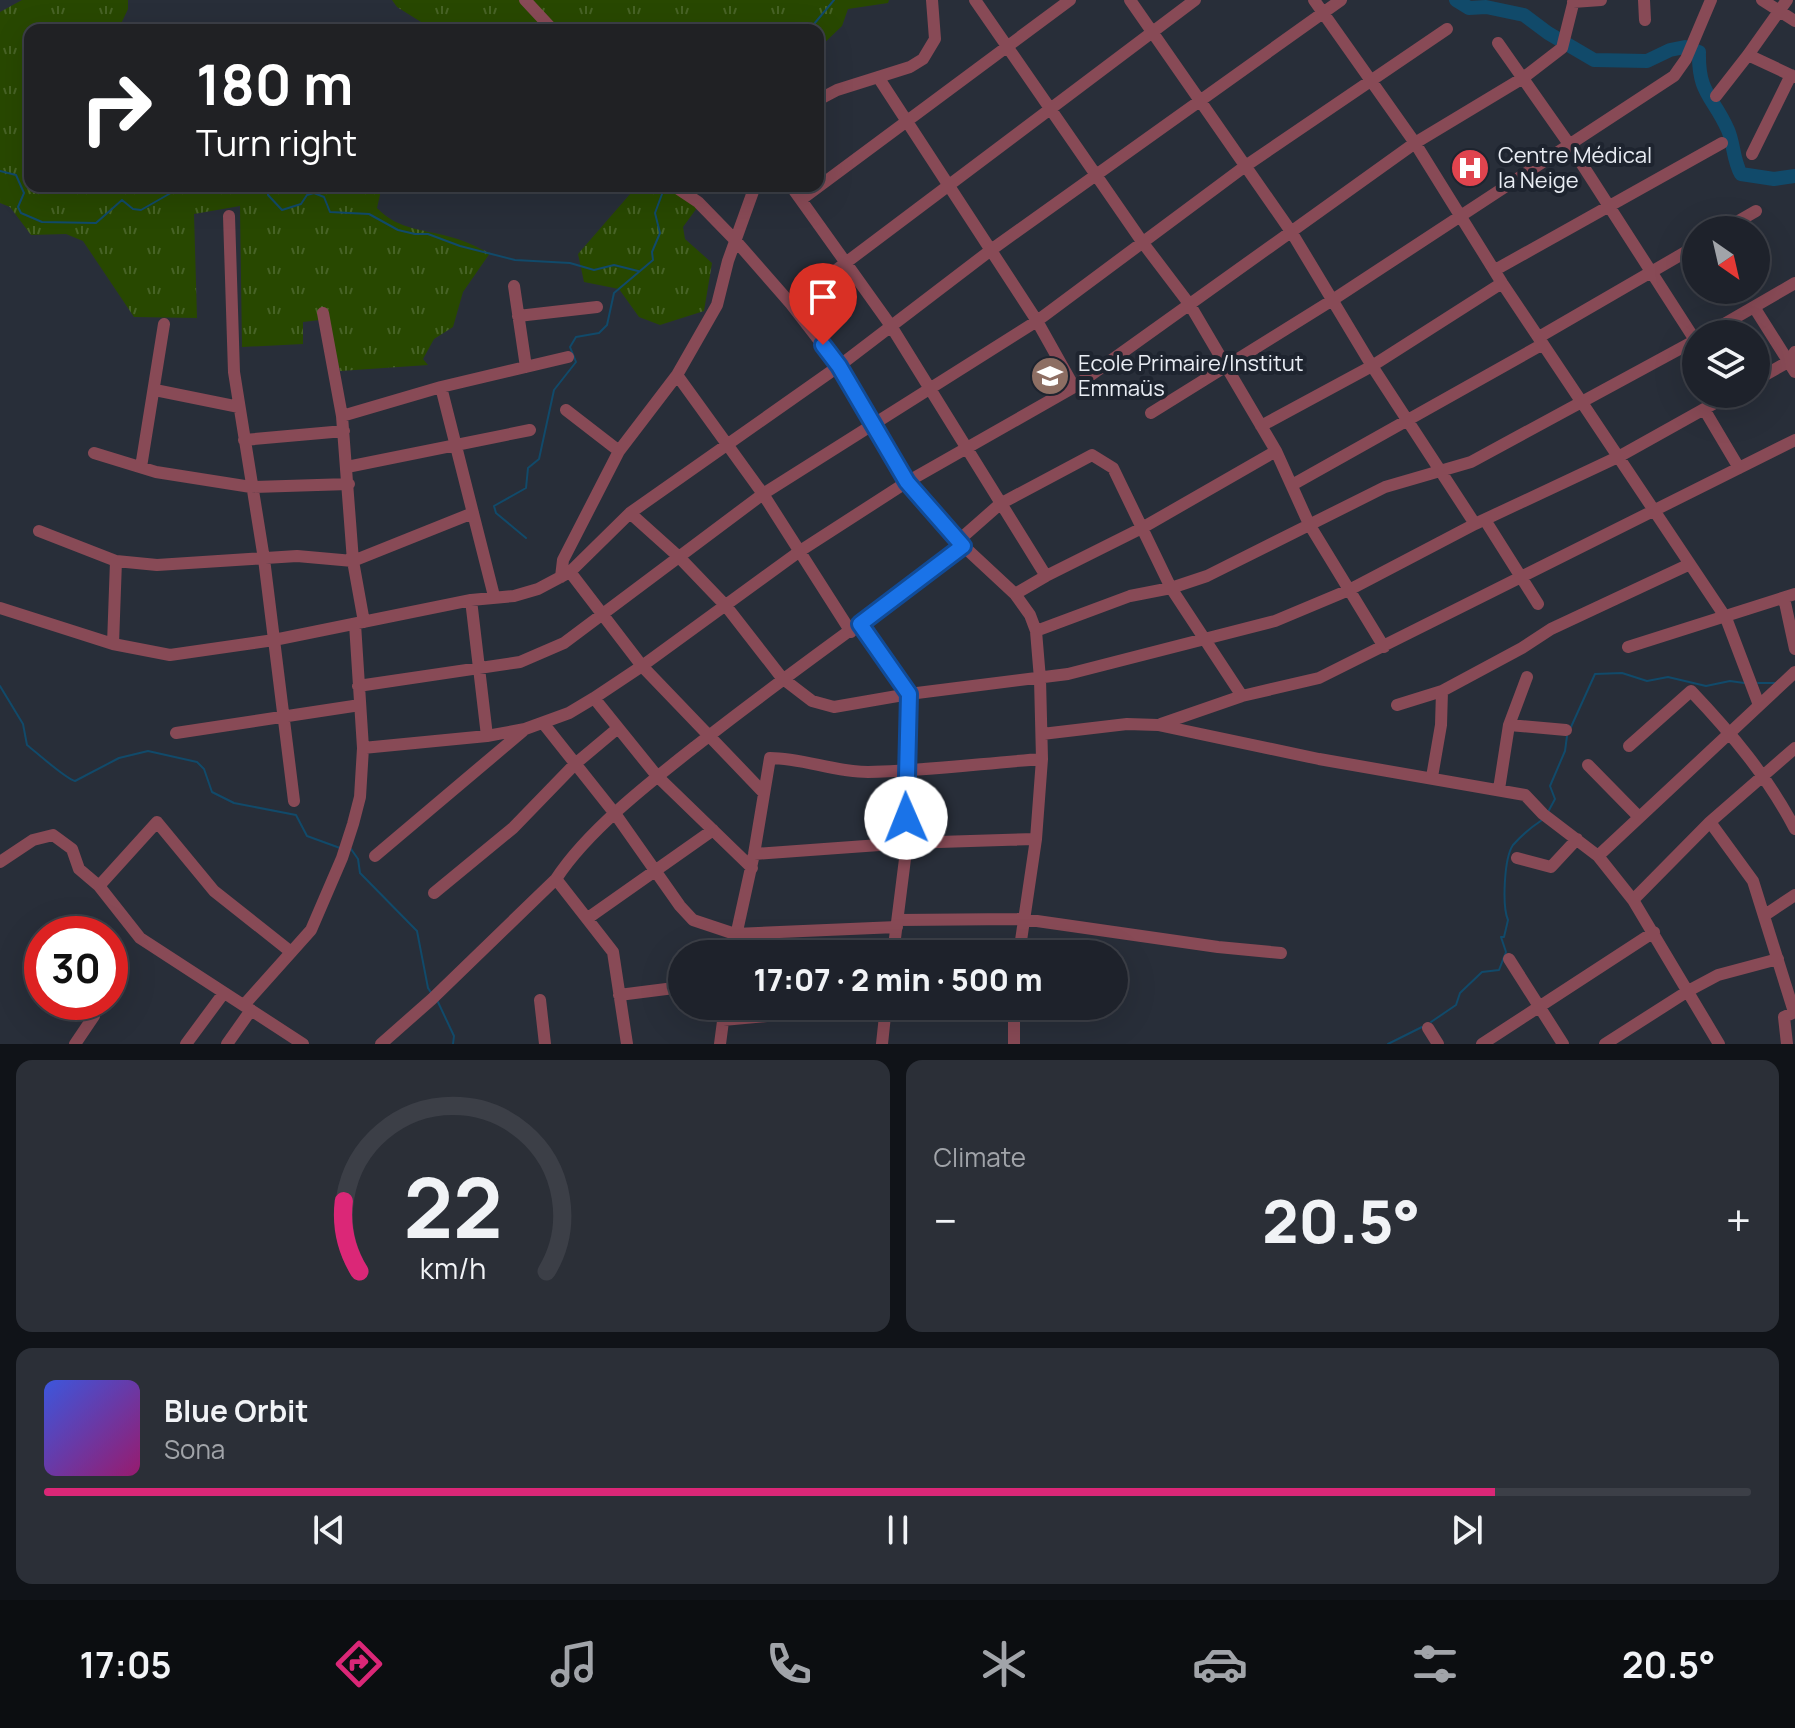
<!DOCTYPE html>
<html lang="en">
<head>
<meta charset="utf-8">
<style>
	body { margin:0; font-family:Manrope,sans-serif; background:#2b2f37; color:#f1f3f6; height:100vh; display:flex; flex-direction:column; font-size:30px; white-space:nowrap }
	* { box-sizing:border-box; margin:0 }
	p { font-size:26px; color:#a1a4a9 }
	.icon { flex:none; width:44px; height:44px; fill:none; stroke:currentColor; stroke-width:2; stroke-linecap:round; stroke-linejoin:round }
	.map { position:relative; height:1044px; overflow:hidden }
	.panel { display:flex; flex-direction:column; gap:16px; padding:16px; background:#101318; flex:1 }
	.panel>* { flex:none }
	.hud { position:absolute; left:24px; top:24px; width:800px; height:168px; border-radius:16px; box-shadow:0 8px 32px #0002,0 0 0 2px #3c3f47; background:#202124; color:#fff; overflow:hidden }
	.needle { width:52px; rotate:146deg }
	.buttons { position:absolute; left:1682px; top:216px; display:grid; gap:16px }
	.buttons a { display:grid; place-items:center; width:88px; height:88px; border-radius:50%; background:#1e222b; box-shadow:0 8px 32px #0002,0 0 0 2px #3c3f47; font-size:40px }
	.speed { position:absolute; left:24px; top:916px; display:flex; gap:16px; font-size:40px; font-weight:700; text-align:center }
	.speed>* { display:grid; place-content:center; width:104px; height:104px; border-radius:50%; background:#1e222b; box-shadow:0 8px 32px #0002,0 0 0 2px #3c3f47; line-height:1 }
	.speed .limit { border:12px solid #d22; background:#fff; color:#111 }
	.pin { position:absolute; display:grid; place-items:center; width:68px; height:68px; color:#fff; margin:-82px -34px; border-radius:50% 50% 50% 0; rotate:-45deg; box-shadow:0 0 8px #0007 }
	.pin .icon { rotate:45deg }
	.me { position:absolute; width:88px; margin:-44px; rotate:359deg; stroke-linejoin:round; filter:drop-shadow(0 0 6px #0008) }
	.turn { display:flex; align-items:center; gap:28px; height:168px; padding:0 40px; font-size:36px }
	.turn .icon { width:104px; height:104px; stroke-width:2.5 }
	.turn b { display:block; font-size:56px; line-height:68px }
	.big { font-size:60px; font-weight:800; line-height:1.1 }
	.panel .widget { flex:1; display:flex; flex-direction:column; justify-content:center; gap:12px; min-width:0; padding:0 28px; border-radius:16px; background:#2b2f37 }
	.panel .dial { align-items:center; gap:0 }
	.dial svg { height:208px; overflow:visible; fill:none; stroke:#3c3f47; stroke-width:7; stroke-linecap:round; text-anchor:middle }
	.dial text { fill:#f1f3f6; stroke:none }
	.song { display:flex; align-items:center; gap:24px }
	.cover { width:96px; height:96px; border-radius:12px; background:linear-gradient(135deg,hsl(230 70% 55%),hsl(320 70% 35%)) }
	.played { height:8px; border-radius:4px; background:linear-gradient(90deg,#db2777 85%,#3c3f47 85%) }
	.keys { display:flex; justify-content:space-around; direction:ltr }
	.heat { display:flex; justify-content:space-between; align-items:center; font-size:44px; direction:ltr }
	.panel .tiles { flex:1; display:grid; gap:16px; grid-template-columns:1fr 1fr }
	.widget:last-child { grid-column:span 2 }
	.trip { position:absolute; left:668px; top:940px; width:460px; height:80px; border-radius:40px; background:#1e222b; box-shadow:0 8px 32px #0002,0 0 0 2px #3c3f47; font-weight:800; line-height:80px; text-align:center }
	.menu { display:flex; height:128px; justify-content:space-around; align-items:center; background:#0c0e11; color:#a1a4a9 }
	.menu .icon { width:56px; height:56px }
	.menu .current { color:#db2777 }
	.menu b { font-size:36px; color:#f1f3f6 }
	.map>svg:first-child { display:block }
</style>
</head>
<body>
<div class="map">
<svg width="1795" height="1044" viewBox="0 0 1795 1044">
	<defs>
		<pattern id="grass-tufts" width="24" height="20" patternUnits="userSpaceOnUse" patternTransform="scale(2)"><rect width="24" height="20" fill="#284800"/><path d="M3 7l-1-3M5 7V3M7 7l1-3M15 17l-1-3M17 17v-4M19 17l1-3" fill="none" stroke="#476326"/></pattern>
	</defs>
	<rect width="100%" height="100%" fill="#282e39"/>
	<path fill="url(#grass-tufts)" d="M22,0h106v9l-10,21h-88v156h352l-5,22c22,23 48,21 77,30 12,3 24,10 36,15l-27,39 -10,35 -19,12 -11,20 5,6 -88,6 -12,-52 -25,3v22l-61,3 -2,-141 -46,8 3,104 -63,-1 -51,-76 -17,-7 -35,1 -21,-28 -10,-4v-191z
		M392,0h497l-1,3 -40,6 -6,17 -24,23v-19h-384l-37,-23z
		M637,186h54l11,15 -19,26 2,12 27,24 -8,48 -44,14 -21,-8 -20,-28 -35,-7 -6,-28z"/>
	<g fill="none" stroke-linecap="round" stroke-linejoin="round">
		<path stroke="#114a6a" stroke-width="2" d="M809,30l25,-30
			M0,171l16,4 8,18 -6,14 3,6 21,9 54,1 26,-23 11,9 8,1 42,-24
			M268,186v9l14,15 19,-6 6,-9 7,-2 10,4 6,15 39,2 29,16 17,4h13l32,12 55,14 55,3 24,7 20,-5 24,6
			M526,538l-30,-25 -2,-7 32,-18 2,-20 11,-9 15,-69 22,-28 -6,-15 6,-10 23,-4 8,-8 7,-32 39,-33 -1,-8 8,-19 -5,-20 10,-27
			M1758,683h17
			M0,686l23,38 4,21c10,8 39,34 48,36l44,-23 29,-7 49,11 7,7 8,23 22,11 62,12 11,21 33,12
			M1571,727l24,-53 27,-1 25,8 21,-4 38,9 24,-5 14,2
			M1548,812l7,-13 -5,-13 15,-35 2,-15
			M351,849l7,10 2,14 57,58 11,57 4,6
			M437,1000l17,36 -1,8
			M1431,1022l25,-17 4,-12 22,-21 17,-2 7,-18 -5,-15h3l4,-17c-6,-14 -4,-62 5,-75 7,-8 20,-19 29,-25
			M1388,1044l34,-17"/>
		<path stroke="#114a6a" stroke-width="14" d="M1456,0l13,8 17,-1 38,8 24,18 46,27 53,1 23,-11 15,-3 14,5c-1,42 14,44 29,78 6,14 5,30 13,44l33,5 21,-3"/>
		<path stroke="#884a56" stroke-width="12" d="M525,0l28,30
			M975,0l168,243 47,62 86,146 33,73 75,123
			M1130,0l162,233 80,133 103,158
			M1314,0l101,143 87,140 224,335 33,87
			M1644,0l1,20
			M1762,0l33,21
			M1573,2l28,-2
			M1498,43l71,101 126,196
			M1748,55l47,22
			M878,77l159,244 37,66
			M1716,96l32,-41 39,-55
			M818,100l19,-10 73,-23 13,-8 12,-20 -3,-39
			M1752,154l39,-79
			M674,186l24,16 37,38 56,64 48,62 68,116 51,59 57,53 15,21 6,16 4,48 2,80 -6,80 -17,115
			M791,186l100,140 155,250
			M802,199l268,-199
			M229,216l5,156 30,187 30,242
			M1723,230l33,-19
			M1495,270l227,-127
			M514,286l12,81
			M791,304l404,-304
			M1754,307l41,65
			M323,313l19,103 11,145 11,61
			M518,316l79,-9
			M1707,334l88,-51
			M1539,337l157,-91
			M677,375l86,119 88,138
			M1756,380l32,-18 7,-10
			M441,387l53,209
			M155,390l84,17
			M1704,409l35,59
			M566,410l53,41
			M1151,413l180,-112 343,-225 12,-17 25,-59
			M342,416l99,-29 127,-30
			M1261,426l111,-60 130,-83
			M244,440l100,-9
			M94,453l62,19 95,15 98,-3
			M141,467l23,-143
			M347,467l183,-37
			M1292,485l251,-141
			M630,513l49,44 47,49 56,72 30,23 22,6 75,-13 159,-20 207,-53 74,-31 126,-66 145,-68 111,-62
			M1485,520l53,84
			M39,531l77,30 41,4 140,-9 56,5 120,-48
			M958,541l42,-37 92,-49 21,13 58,120 71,108
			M570,572l72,94 121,126
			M561,577l2,-17 56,-109 58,-76 40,-70 11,-44 27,-75
			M1015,594l31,-18 96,-48 134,-77
			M1784,598l11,51
			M471,600l16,136
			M0,608l113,36 57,11 104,-15 197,-40 43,-4 24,-7 32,-17 60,-59 209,-147 152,-116 350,-250
			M860,624l49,70 -4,75 2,74 -14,111
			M1036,631l94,-35 41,-8 36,-12 178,-89 86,-25 225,-122
			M113,644l3,-83
			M1628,647l167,-53
			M358,686l162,-24 44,-19 199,-149 274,-173 207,-154 203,-138
			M594,698l63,78 95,92
			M1397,705l45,-14 80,-43 29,-19 139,-65
			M543,723l73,92 64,91 13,14 42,14 162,-7
			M1161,724l81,-28 77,-18 476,-238
			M1509,725l57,5
			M176,733l184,-28
			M1042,734l85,-10 31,1 161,34 206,36 18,19 55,42 35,44 86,144
			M1629,746l62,-55c40,42 77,86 104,138
			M363,748l124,-12 38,-7 44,-16 25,-15 48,-32 158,-115 107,-69 167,-95 341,-244 108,-65 39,-30 12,-48
			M1588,765l50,51
			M1432,777l9,-52 1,-34
			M1499,789l10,-64 18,-48
			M1710,822l43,59 41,131
			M754,854l153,-11 129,-4
			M375,856l148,-125
			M1598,856l197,-184
			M1517,858l34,9 26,-28
			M0,862l33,-22 20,-5 19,14 7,20 20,17 41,52 163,106
			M556,879l57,73 14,92
			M99,886l58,-64 57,69 77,61
			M434,893l79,-65 62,-64 43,-36
			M1633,900l77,-78 85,-74
			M1765,915l30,-20
			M588,918l125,-88
			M898,920l125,-1 195,28 63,6
			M732,954l22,-100 16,-96c33,0 64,14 98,14 58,-1 117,-9 174,-13
			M1509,959l54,85
			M619,995l63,-8
			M540,1000l5,44
			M244,1005l67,-75 31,-72 11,-34 7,-27 3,-49 -8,-124
			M723,1020l150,-14
			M1428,1028l10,16
			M75,1044l19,-28
			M186,1044l37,-50
			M227,1044l24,-34
			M381,1044l51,-45 124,-120c31,-48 94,-97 140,-133 87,-69 179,-132 267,-200
			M720,1044l5,-38
			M882,1044l4,-38
			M1014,1044v-38
			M1482,1044l172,-112
			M1605,1044l83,-53 30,-16 60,-16
			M1787,1044l-3,-27 11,-5"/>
	</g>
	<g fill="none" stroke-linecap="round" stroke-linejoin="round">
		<g stroke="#114b97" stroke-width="20">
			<path id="route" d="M823,345l16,21 68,116 56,64 -103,78 49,70 -3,124"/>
		</g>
		<use href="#route" stroke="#1a73e8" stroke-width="14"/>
	</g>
	<defs>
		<g id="hospital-disc" transform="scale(2)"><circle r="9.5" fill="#e0444e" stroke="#1e242f"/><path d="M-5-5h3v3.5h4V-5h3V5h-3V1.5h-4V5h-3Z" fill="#fff"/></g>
		<g id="school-disc" transform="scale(2)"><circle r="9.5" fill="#8d6e63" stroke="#1e242f"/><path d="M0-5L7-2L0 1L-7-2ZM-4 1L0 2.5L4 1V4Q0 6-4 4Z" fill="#fff"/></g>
	</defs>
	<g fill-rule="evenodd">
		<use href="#hospital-disc" x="1470" y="168"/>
		<use href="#school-disc" x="1050" y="376"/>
	</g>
	<g text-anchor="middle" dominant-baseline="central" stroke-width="8" stroke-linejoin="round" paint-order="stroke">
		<g font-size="22" fill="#e9edf4" stroke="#1e242f" text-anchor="start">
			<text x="1498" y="155">Centre Médical<tspan x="1498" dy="25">la Neige</tspan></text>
			<text x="1078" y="363">Ecole Primaire/Institut<tspan x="1078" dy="25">Emmaüs</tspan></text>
		</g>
	</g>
</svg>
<div class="buttons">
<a><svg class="needle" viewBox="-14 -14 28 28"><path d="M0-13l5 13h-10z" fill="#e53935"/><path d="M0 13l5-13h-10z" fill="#a1a4a9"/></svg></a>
<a><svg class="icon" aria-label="layers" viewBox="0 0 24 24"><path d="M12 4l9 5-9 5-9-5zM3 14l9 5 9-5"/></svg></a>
</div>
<div class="speed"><div class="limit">30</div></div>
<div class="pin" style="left:823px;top:345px;background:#d93025"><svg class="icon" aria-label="arrive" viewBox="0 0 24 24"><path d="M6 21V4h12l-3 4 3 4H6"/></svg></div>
<svg class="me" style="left:906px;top:818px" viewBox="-20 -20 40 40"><circle r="19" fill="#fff"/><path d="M0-13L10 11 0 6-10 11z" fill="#1a73e8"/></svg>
<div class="trip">17:07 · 2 min · 500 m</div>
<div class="hud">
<div class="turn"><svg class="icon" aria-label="right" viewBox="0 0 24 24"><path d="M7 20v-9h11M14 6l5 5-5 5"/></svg><div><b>180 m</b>Turn right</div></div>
</div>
</div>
<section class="panel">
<div class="tiles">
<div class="widget dial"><svg viewBox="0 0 100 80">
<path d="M14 69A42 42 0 1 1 86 69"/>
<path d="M14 69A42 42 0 0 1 8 42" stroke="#db2777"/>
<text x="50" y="56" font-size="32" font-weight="700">22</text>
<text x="50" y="72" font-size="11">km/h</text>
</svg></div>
<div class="widget"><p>Climate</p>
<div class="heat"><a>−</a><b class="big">20.5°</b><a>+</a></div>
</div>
<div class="widget">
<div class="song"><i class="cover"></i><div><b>Blue Orbit</b><p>Sona</p></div></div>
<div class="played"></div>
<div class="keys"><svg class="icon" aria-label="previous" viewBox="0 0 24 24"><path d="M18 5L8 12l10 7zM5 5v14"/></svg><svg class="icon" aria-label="pause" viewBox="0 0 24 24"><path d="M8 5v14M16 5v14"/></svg><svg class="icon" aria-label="next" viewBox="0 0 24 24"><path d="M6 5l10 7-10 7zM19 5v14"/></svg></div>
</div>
</div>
</section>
<nav class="menu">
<b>17:05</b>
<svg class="icon current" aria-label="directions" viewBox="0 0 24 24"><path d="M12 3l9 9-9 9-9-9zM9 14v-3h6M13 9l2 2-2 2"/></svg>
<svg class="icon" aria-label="music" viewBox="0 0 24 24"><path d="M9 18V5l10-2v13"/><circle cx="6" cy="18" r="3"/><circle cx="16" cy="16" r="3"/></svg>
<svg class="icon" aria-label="phone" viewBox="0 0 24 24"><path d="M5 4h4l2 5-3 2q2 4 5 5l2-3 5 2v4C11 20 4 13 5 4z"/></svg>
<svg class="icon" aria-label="climate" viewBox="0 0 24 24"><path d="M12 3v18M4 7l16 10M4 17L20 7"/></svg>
<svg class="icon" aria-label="car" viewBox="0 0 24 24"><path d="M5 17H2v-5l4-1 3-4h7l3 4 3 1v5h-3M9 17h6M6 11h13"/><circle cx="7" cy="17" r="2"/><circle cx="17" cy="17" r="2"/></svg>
<svg class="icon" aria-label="filters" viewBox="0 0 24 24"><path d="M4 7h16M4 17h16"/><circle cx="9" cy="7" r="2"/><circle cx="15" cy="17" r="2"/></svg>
<b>20.5°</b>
</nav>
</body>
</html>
